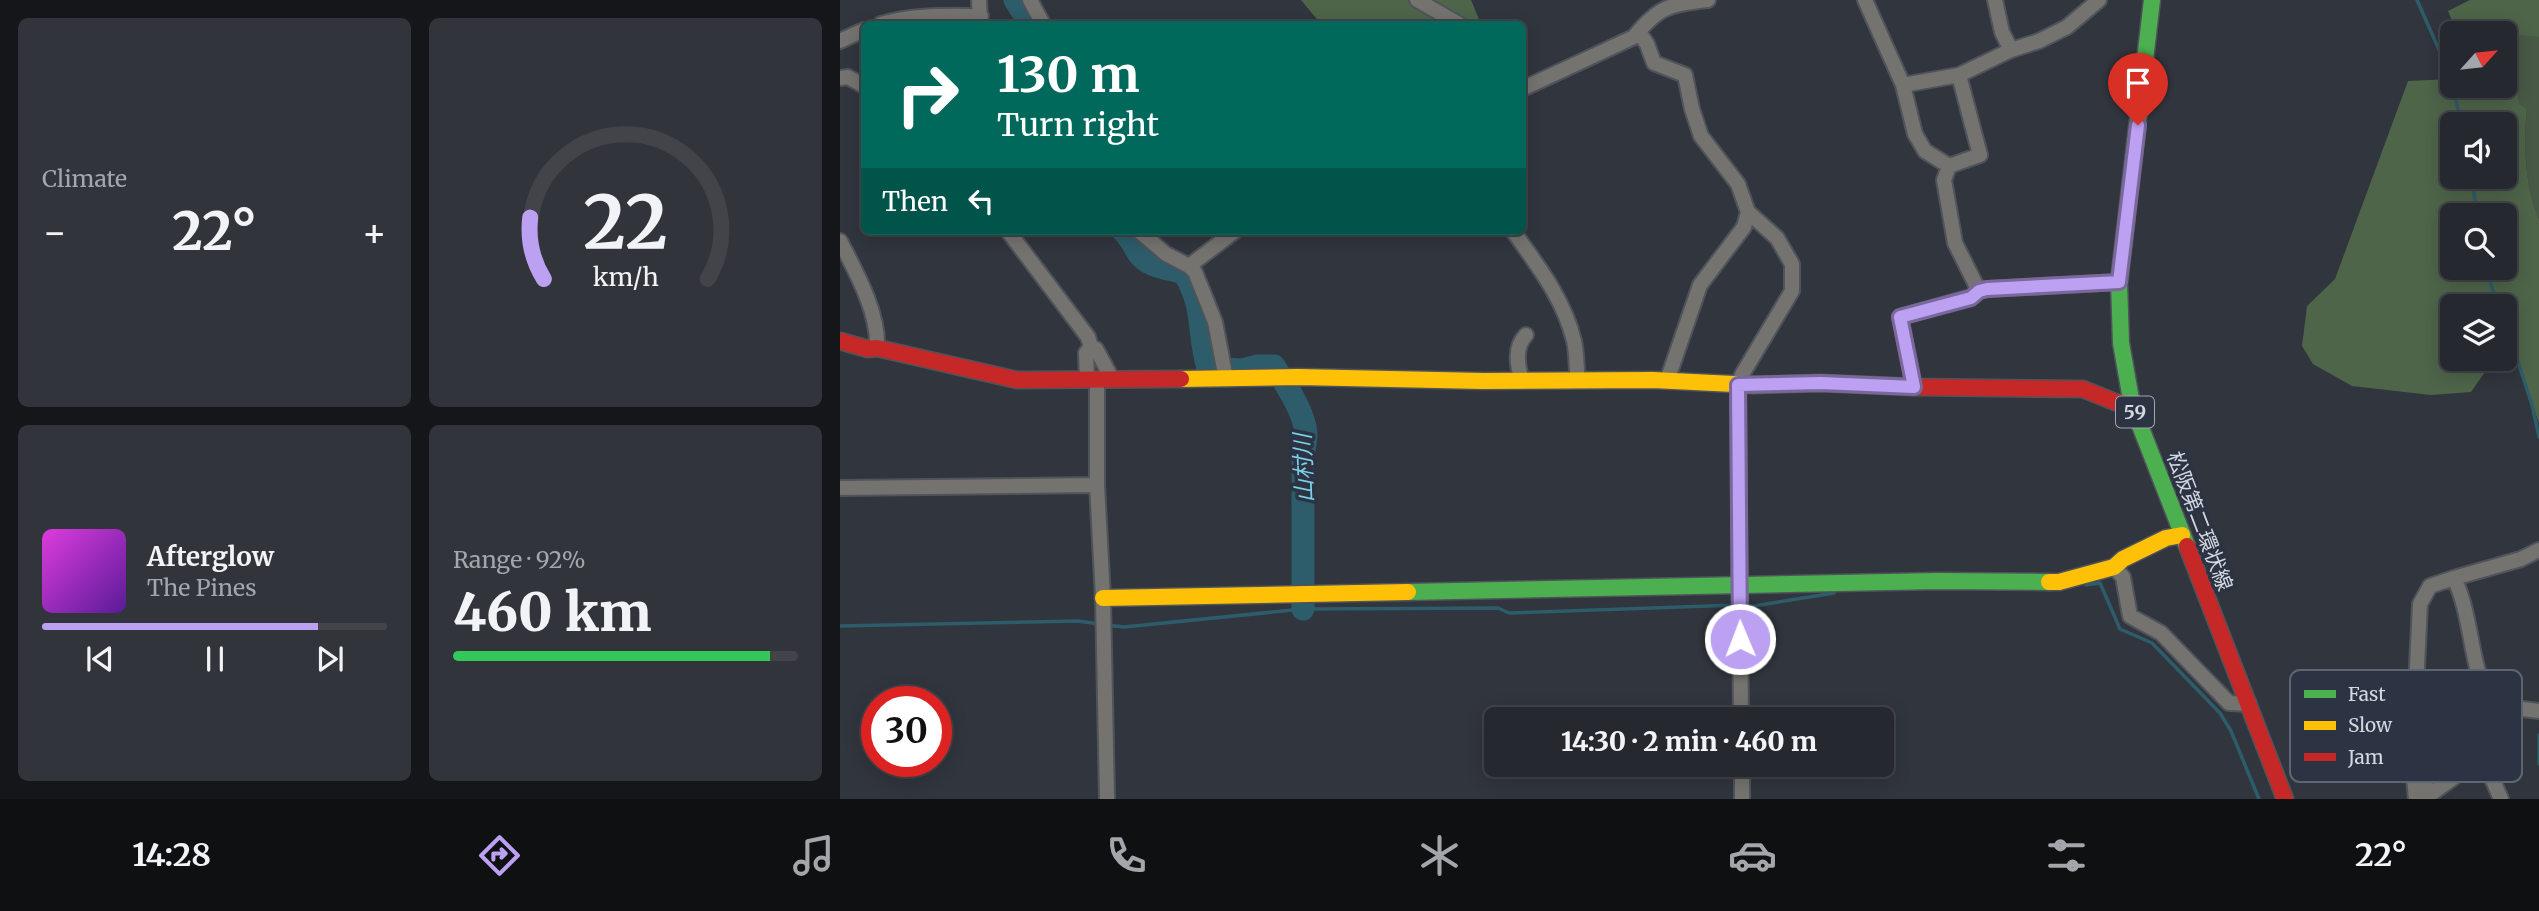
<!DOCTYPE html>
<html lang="en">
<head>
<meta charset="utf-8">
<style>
	body { margin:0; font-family:Merriweather,"Noto Sans JP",serif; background:#31343a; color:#f1f3f6; height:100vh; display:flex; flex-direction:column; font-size:26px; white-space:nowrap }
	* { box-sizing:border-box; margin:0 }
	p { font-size:23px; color:#a3a6aa }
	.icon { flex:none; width:38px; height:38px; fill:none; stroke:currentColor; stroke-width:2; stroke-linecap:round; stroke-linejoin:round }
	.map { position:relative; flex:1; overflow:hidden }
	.drawer { display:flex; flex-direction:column; gap:18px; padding:18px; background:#141619; width:840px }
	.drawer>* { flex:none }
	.hud { position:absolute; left:21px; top:21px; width:665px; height:214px; border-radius:10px; box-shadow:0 4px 18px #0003,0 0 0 2px #42444a; background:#00695c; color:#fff; overflow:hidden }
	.needle { width:46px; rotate:63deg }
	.tools { position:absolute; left:1600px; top:21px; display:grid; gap:14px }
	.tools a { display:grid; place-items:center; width:77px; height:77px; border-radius:10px; background:#25282e; box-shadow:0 4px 18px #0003,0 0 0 2px #42444a; font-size:35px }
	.speed { position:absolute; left:21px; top:686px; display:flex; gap:14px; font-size:35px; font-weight:700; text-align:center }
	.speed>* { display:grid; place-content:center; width:91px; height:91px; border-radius:50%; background:#25282e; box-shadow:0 4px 18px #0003,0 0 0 2px #42444a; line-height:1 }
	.speed .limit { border:10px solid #d22; background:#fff; color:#111 }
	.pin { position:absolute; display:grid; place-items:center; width:60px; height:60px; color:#fff; margin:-72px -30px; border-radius:50% 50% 50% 0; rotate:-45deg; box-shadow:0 0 7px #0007 }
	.pin .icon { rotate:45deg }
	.me { position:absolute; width:77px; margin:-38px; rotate:359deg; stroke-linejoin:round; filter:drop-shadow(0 0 5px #0008) }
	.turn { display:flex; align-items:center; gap:24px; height:147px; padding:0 21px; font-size:32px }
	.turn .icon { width:91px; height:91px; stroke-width:2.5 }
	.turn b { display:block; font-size:49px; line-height:60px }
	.then { display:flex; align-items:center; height:66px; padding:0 21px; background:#0003; gap:14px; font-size:26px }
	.big { font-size:52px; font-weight:800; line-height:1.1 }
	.drawer .widget { flex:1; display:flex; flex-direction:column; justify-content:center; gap:10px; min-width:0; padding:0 24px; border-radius:10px; background:#31343a }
	.drawer .dial { align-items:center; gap:0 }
	.dial svg { height:182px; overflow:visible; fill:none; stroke:#42444a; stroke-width:7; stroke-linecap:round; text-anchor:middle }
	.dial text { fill:#f1f3f6; stroke:none }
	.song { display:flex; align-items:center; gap:21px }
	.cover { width:84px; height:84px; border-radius:10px; background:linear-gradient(135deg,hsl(300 70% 55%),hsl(270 70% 35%)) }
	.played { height:7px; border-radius:4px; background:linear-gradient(90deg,#bca0f2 80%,#42444a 80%) }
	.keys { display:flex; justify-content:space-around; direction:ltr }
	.heat { display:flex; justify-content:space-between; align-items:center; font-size:38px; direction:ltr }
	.charge { height:10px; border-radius:5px; background:linear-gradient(90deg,#34c759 92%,#42444a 0) }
	.drawer .tiles { flex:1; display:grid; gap:18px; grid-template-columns:repeat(2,1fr) }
	.trip { position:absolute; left:644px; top:707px; width:410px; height:70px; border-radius:10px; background:#25282e; box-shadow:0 4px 18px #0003,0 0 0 2px #42444a; font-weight:800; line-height:70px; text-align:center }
	.menu { display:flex; height:112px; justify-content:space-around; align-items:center; background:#0f1012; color:#a3a6aa }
	.menu .icon { width:49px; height:49px }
	.menu .selected { color:#bca0f2 }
	.menu b { font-size:32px; color:#f1f3f6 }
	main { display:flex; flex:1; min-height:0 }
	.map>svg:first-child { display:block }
</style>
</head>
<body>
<main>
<section class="drawer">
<div class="tiles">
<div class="widget"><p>Climate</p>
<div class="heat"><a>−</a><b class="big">22°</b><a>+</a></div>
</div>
<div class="widget dial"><svg viewBox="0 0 100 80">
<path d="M14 69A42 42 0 1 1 86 69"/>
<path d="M14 69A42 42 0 0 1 8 42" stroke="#bca0f2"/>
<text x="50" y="56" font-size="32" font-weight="700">22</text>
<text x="50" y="72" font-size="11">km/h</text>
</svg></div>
<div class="widget">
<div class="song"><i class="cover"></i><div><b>Afterglow</b><p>The Pines</p></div></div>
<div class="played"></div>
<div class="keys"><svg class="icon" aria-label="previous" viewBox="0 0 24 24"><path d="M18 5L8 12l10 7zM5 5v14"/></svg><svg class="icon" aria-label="pause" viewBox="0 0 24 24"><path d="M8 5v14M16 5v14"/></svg><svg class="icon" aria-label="next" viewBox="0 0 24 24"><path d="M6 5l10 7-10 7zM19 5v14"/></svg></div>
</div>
<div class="widget"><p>Range · 92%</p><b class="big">460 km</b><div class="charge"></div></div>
</div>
</section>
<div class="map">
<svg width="1699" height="799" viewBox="0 0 1699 799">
	<rect width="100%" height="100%" fill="#31353d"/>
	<path fill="#485946" d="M1677,34l22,3v182c-14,-32 -16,-76 -12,-110l-8,-6 -5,-41z"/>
	<path fill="#4e654a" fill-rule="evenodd" d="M461,0h170l10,24h-160z
		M1630,0h69v37l-22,-2 -3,27 5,41 8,6c-4,34 -2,78 12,110v205l-28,-87 -7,8v-39h-52v53h42l-23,33 -40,3 -79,-9 -39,-22 -11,-18 5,-40 28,-27 73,-198 44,-2v7h52v-53h-47l-9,-22zM1612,124h52v53h-52zM1612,215h52v53h-52z"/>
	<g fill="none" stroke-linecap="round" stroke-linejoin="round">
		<path stroke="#2d5c6a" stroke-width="3.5" d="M1577,0l35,79
			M1613,86l8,38
			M1631,177l7,38
			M1648,268l3,17 8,21
			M1664,319l28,86 7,32
			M1246,585l14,-2 20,46 32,14 68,70 11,18 28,68
			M904,605l10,1 80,-13
			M266,625l18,2 179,-18 195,-1 11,5 228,-8
			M0,626l238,-5 21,3
			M1699,735v29"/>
		<path stroke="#2d5c6a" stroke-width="23" d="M175,0l15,24
			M283,231c8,7 10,15 16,23 10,14 30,14 45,19 22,36 13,60 24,95l34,2 15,-4h17c11,17 31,47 32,68 0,7 -2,15 -3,23v152"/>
		<g stroke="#4f535a" stroke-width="18">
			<path id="street" d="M139,0l1,23
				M190,0l13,24
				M577,0l42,24
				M1025,0l38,85 12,49 10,17 24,15 31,-11 -21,-80
				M1155,0l7,32 9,18
				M41,24c34,-10 65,-8 100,-8
				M799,32l8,12 7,19 31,12 7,34 9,27 37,48 10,28 29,26 15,26v27l-49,82 -5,12 3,334
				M0,41l24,-11
				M0,78l8,-1 16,9
				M1063,85l56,-10 52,-25 28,-9 28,-14 32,-27
				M682,89l112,-52c25,-31 35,-32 74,-37
				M1109,166l-5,14 11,63 24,48
				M168,231l80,106 3,10 -5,6 1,27
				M299,231l27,23 23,12 6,6 20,50 11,57
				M673,231c25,35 51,68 61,110 3,12 2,26 4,39
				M0,241c16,31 39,72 37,107
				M349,266l46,-35
				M251,347l5,2 13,24 -12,8v104l6,113 4,201
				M682,381c-5,-16 -8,-34 4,-46
				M827,381l33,-96 44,-58 4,-15
				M1074,387l-14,-70 71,-20 8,-6 8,-2 132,-7
				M0,488l257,-3
				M1274,567l9,10 7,39 31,17 68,70 20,1
				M1642,720l33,-12 24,3
				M1596,730h39
				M902,765v34
				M1576,799l-3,-31 23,-38 -20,-43 4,-83 10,-18 24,-8
				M1584,799l29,-21 1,-13 -9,-9 -12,3 -9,16 4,22
				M1661,799l-26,-60c0,-13 10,-22 9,-37 -1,-14 -6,-29 -9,-43 -6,-27 -9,-56 -21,-81l67,-19 18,-9"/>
		</g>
		<g stroke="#4f535a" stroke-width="19">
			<path id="fast" d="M1312,0l-33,282 2,61 11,62 55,141
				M568,592l529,-11 112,1"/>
		</g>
		<g stroke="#4f535a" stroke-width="19">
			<path id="slow" d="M341,379l117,-2 185,4 170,-1 101,5
				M1209,582h10l55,-15 9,-8 43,-21 16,-3
				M263,598l305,-6"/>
		</g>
		<g stroke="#4f535a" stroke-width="19">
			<path id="jam" d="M0,341l28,8 9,-1 140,32 164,-1
				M914,385l67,-2 93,4 169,2 32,13 17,3
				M1347,546l98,253"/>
		</g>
		<use href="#street" stroke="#74736f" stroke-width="14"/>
		<use href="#fast" stroke="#4caf50" stroke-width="16"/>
		<use href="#slow" stroke="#ffc107" stroke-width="16"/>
		<use href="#jam" stroke="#c62828" stroke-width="16"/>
	</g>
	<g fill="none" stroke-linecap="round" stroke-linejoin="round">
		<g stroke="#7a689d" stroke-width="18">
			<path id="route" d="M900,639l-2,-254 83,-2 93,4 -14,-70 71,-19 8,-7 8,-2 132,-7 19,-157"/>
		</g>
		<use href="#route" stroke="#bca0f2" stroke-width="12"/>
	</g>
	<g text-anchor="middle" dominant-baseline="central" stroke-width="7" stroke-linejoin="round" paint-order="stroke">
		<rect fill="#2c3342" stroke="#a1a6b1" stroke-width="2" x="1276" y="396.5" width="38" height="31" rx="5"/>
		<g font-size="19" font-weight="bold" fill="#d3d8e1">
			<text x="1295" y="412">59</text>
		</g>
		<g font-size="21" fill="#d3d8e1" stroke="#2c3342">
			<text transform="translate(1360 521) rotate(69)">松阪第二環状線</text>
		</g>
		<g font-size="23" font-style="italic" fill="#7cd0e9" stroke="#2c3342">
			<text transform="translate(463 468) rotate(-92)">山村川</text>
		</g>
	</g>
	<rect x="1450" y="670" width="232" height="112" rx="10" fill="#2c3342" stroke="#5e6572" stroke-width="2"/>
	<rect x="1464" y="690" width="32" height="8" fill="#4caf50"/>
	<rect x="1464" y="721" width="32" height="9" fill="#ffc107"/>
	<rect x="1464" y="753" width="32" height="8" fill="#c62828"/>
	<g font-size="19" fill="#d3d8e1">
		<text x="1508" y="701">Fast</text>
		<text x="1508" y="732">Slow</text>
		<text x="1508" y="764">Jam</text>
	</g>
</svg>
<div class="tools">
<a><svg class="needle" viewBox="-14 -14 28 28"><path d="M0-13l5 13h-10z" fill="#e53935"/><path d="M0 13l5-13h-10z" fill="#a3a6aa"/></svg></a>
<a><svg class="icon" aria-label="sound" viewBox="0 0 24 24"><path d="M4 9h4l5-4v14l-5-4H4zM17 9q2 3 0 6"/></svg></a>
<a><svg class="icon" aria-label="search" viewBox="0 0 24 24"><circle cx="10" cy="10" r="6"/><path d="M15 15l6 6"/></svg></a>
<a><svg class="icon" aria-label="layers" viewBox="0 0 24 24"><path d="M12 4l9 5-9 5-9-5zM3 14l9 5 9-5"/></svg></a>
</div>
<div class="speed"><div class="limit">30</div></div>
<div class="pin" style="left:1298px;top:125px;background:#d93025"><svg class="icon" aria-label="arrive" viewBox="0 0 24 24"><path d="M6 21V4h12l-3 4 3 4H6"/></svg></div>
<svg class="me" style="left:900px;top:639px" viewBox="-20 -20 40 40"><circle r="17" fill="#bca0f2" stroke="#fff" stroke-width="3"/><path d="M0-11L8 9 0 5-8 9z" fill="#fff"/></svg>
<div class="trip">14:30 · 2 min · 460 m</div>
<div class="hud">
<div class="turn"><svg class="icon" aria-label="right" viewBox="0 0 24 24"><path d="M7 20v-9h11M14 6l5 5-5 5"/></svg><div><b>130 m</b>Turn right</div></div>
<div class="then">Then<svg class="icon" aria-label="left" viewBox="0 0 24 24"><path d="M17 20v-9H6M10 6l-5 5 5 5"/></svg></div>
</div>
</div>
</main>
<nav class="menu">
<b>14:28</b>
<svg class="icon selected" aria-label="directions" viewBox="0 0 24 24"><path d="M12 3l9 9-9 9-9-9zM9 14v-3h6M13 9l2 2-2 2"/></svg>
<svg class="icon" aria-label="music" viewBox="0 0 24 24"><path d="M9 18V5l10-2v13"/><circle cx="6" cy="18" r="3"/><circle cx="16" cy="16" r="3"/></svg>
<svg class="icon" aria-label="phone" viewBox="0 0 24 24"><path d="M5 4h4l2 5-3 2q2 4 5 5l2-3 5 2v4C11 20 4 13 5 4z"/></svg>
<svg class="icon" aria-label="climate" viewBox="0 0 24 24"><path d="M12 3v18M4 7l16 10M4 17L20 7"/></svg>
<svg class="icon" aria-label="car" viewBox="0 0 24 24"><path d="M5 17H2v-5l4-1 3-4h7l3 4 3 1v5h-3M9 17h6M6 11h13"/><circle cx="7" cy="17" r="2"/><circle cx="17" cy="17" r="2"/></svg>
<svg class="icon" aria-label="filters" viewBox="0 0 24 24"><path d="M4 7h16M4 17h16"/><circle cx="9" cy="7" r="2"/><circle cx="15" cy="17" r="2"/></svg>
<b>22°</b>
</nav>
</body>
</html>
